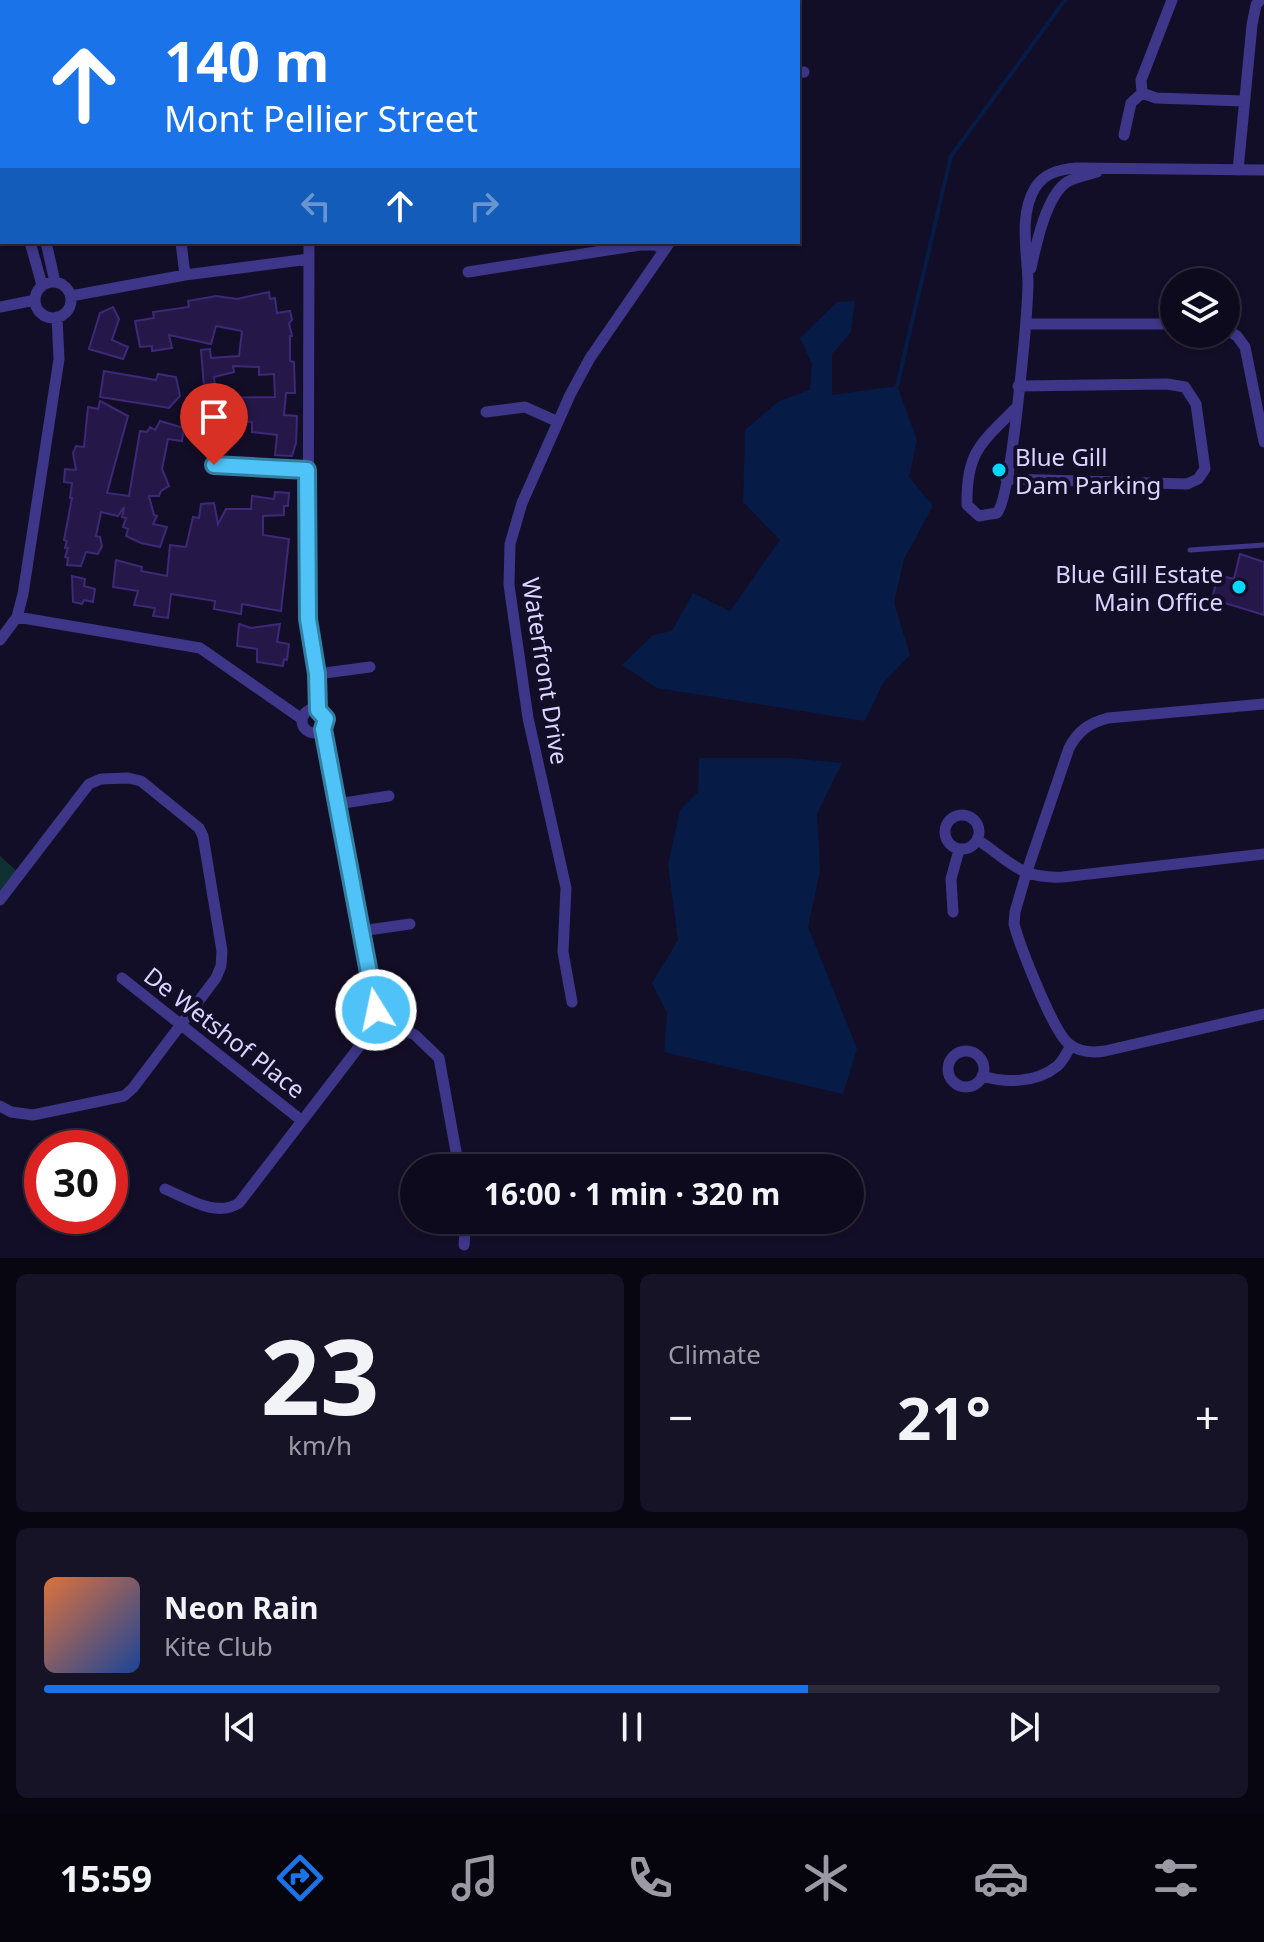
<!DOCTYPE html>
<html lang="en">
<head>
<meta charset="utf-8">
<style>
	body { margin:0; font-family:"Noto Sans",sans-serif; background:#171326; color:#f1f3f6; height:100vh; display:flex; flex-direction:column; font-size:30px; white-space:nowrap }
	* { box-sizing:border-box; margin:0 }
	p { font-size:26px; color:#9b9aa4 }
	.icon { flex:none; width:44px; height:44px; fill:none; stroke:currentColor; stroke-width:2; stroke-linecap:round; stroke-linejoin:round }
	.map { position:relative; height:1258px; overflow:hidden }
	.panel { display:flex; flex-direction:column; gap:16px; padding:16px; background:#080610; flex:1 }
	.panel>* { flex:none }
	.top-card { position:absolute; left:0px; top:0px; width:800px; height:244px; box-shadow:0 2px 6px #0004,0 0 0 2px #2e2b3b; background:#1a73e8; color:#fff; overflow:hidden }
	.buttons { position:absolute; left:1160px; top:268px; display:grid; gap:16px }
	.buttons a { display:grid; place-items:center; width:80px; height:80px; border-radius:50%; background:#0e0a1d; box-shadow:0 2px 6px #0004,0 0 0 2px #2e2b3b; font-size:40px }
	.speed { position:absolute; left:24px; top:1130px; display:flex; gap:16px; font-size:40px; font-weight:700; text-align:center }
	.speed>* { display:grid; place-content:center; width:104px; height:104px; border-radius:50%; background:#0e0a1d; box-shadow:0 2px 6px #0004,0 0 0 2px #2e2b3b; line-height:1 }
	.speed .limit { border:12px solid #d22; background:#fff; color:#111 }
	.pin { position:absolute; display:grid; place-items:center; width:68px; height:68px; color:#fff; margin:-82px -34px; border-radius:50% 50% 50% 0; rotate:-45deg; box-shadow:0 0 8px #0007 }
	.pin .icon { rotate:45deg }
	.me { position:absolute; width:88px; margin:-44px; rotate:350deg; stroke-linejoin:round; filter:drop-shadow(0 0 6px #0008) }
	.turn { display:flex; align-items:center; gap:28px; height:168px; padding:0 32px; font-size:36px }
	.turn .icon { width:104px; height:104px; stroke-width:2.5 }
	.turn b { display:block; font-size:56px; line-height:68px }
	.lanes { display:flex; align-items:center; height:76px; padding:0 32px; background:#0003; justify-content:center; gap:40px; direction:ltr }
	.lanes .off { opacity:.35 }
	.big { font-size:60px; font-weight:700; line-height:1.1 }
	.panel .card { flex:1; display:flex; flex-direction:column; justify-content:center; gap:12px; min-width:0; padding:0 28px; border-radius:12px; background:#171326 }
	.panel .dial { align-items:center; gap:0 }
	.dial b { font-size:104px; line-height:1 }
	.song { display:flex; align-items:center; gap:24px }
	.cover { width:96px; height:96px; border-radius:12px; background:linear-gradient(135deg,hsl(20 70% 55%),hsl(220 70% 35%)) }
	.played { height:8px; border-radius:4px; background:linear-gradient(90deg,#1a73e8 65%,#2e2b3b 65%) }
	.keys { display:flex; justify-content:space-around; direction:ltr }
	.heat { display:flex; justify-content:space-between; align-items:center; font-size:44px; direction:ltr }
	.panel .tiles { flex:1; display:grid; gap:16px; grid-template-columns:1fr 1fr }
	.card:last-child { grid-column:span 2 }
	.trip { position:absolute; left:400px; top:1154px; width:464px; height:80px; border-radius:40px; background:#0e0a1d; box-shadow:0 2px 6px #0004,0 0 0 2px #2e2b3b; font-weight:700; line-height:80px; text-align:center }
	.dock { display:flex; height:128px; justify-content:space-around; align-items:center; background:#06040c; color:#9b9aa4 }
	.dock .icon { width:56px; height:56px }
	.dock .current { color:#1a73e8 }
	.dock b { font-size:36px; color:#f1f3f6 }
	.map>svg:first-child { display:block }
</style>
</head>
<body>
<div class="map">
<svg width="1264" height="1258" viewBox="0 0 1264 1258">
	<rect width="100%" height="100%" fill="#130e27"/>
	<path fill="#103132" d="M0,856l21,19 -21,28z"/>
	<path fill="#071b47" d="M855,301l-4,31 -19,22v41l65,-9 20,54 -8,37 24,29 -29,53 -10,44 16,52 -27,28 -18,38 -208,-33 -35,-23 31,-30 19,-4 21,-38 37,18 50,-71 -37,-38 2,-72 34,-29 31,-11 2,-26 -12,-26 37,-36z
		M699,758h91l52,5 -25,51 3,57 -12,56 49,122 -14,45 -179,-42 3,-39 -15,-30 26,-43 -10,-75 12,-55 18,-18z"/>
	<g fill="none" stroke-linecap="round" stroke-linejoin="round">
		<path stroke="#071b47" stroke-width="4" d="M897,386l54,-230 114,-156"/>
	</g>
	<path fill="#251849" stroke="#3d2977" stroke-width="2" fill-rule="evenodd" d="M269,292l1,7 5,-1 2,15 13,-2 2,9 -3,3 3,13h-2v25l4,1 1,31h-9l-2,22 13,1 -1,27 -4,13 -17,-1 2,-20 -25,-3v-10l-21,-2 1,16 -19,2v-27l-14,-1 -1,-12h7l-4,-48 9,-1 1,9 28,-2 3,-25 -26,-5 -5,18 -42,-9 3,13 -20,3v-5l-12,1 -5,-26 19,-3 -1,-6 36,-5 -1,-6 28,-5 21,3zM233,366l26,1v8l15,-1 1,23 -59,1 -2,-21 20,-5z
		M113,307l6,12 -7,21 16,7 -5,12 -34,-10 11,-36z
		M104,371l52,9 2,-6 18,3 4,19 -11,12 -69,-11z
		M100,401l28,15 -21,77 22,3 11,-65 7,1 3,-5 5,3 5,-9 24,7 -2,13 -14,-2 -6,30 7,17 -8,5 -2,5h-10l5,19 3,1 -4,8 14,3 -7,20 -19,-4 -15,-7 2,-7 -5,-2 3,-9 -4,-1 2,-10 -6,9 -17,-4 -5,24 4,1 2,9 -4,8 -12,-2 -5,14 -14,-1 1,-7 -3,-1 3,-9h-3l2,-7 -3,-1 8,-42h-2l2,-15 -8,-1 1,-13 11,1 -3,-17 3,-7 8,1 4,-40 10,2z
		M275,492l14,1 -1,13h-4v9l-21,1v19l26,4 -8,72 -39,-7 -1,10 -27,-5 1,-8 -44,-7 -3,24 -15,-2 2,-8 -21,-3 4,-14 -25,-4 3,-27 26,7 -1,4 26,5 3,-31 16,2 7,-30 6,1 2,-14 13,-1 4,21 8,-15h25l1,-13 22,3z
		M1240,554l24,8v53l-52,-16 6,-24 16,4z
		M72,576l13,3 -1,7 11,3 -2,13 -9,-2 -2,4 -9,-2z
		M239,624l12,4 29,-4 -3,18 12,2 -2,16 -3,-1 -1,7 -26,-4v-13l-20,-3z"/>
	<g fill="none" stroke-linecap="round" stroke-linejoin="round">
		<path stroke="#3d3689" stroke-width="5" d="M1190,550l74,-5"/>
		<path stroke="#3d3689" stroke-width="11" d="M60,0l1,2
			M171,0v2
			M279,0v2
			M354,0l1,2
			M710,0l1,2
			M722,0v2
			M1172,0l-31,80 1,13 14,5 88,3
			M798,73l6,-1
			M0,116l2,8
			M1124,135l7,-32 11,-10
			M1238,170l14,-145 4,-20 4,-5
			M30,242l12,43
			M46,242l9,40
			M181,242l4,33
			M309,242l-1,377 9,55 1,36
			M1031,268c5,-23 15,-72 36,-86 9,-5 20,-7 30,-10
			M468,272l172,-27h15l9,5
			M35 300a18 18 0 1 1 36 0a18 18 0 1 1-36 0Z
			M71,296l114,-21 124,-16
			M0,307l35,-7
			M1026,324h148
			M1226,329l11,7 8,11 19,95
			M1016,408c-35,35 -50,44 -49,97l12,11 18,-3c15,-18 30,-196 31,-228 0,-31 -10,-69 7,-97 9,-15 25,-19 42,-20l187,2
			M486,412l39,-5 31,14
			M214,465l93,5
			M1006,479l181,5 11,-5 7,-10 -9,-65 -11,-17 -18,-3 -149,2
			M17,617l183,31 102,71
			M0,640l17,-23 6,-23 36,-235 -2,-42
			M317,674l53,-7
			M1264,704l-156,14c-19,5 -30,13 -39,30l-43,126 -11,38 -1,12c6,22 39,108 55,120 10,8 23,9 36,7l159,-37
			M302 721a12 12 0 1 1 24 0a12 12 0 1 1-24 0Z
			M337,804l52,-8
			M945 832a17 17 0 1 1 34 0a17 17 0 1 1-34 0Z
			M978,840c33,22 42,39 85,37l201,-23
			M0,900l89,-116 12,-5 27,-1 13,3 58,47 4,8 19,115 -1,15 -5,12 -83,110 -9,8 -91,19 -22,-3 -11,-6
			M953,912l-2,-33 8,-29
			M361,931l49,-7
			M122,978l179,142
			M572,1002l-9,-50 3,-64 -38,-170 -19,-133 1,-41 12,-41 48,-108 20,-37 80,-116
			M376,1017l39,18 24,23 20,110
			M948 1069a18 18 0 1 1 36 0a18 18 0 1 1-36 0Z
			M982,1076c23,7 54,7 74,-9 7,-5 10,-14 15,-21
			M165,1189c22,9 51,29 74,14l133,-173 4,-20 -53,-281
			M464,1245l2,-25"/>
		<path stroke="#3d3689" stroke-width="14" d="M507,2l12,-2
			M0,88h2"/>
	</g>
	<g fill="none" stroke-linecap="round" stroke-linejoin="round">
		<g stroke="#337fa1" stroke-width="20">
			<path id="route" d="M214,465l93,5 1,149 9,55 1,36 8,9 -3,10 53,281"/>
		</g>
		<use href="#route" stroke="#4fc3f7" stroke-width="14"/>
	</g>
	<g fill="#00d8ff" stroke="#130e27" stroke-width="3">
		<circle cx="999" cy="470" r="8"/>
		<circle cx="1239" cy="587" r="8"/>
	</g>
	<g text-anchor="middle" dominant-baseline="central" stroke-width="8" stroke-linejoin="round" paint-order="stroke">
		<g font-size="24" fill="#dbd4ff" stroke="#130e27" text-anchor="start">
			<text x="1015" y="456">Blue Gill<tspan x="1015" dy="28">Dam Parking</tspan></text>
			<text x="1223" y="573" text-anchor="end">Blue Gill Estate<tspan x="1223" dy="28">Main Office</tspan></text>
		</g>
		<g font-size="24" fill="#dbd4ff" stroke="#130e27">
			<text transform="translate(546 671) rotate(81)">Waterfront Drive</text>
			<text transform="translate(225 1032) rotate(38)">De Wetshof Place</text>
		</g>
	</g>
</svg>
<div class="buttons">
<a><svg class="icon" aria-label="layers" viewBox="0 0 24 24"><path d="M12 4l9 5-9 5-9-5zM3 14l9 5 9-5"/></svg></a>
</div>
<div class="speed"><div class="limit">30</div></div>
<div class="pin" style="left:214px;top:465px;background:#d93025"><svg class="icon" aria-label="arrive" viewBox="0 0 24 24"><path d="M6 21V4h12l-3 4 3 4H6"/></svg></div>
<svg class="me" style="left:376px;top:1010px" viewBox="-20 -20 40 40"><circle r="17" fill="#4fc3f7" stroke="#fff" stroke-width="3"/><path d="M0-11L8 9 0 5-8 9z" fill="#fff"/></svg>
<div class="trip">16:00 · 1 min · 320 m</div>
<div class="top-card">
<div class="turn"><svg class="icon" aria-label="ahead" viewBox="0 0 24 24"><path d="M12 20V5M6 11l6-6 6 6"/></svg><div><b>140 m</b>Mont Pellier Street</div></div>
<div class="lanes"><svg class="icon off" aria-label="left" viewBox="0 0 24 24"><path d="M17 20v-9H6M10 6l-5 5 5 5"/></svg><svg class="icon" aria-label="ahead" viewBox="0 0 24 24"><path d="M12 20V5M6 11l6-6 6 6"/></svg><svg class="icon off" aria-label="right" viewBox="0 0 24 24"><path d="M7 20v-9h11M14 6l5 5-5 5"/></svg></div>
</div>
</div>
<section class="panel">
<div class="tiles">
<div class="card dial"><b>23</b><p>km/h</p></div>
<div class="card"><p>Climate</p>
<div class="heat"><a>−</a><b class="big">21°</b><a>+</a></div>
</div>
<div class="card">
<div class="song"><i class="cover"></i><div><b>Neon Rain</b><p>Kite Club</p></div></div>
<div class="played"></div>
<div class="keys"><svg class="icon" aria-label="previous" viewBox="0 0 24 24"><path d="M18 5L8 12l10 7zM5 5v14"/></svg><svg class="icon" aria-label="pause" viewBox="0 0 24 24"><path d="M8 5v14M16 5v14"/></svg><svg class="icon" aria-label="next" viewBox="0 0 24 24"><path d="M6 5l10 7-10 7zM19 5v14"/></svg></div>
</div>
</div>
</section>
<nav class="dock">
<b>15:59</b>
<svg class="icon current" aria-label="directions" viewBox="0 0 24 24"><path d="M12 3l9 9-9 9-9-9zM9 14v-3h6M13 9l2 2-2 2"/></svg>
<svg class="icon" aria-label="music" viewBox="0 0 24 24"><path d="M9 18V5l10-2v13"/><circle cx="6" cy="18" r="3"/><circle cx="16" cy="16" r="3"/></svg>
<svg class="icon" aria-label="phone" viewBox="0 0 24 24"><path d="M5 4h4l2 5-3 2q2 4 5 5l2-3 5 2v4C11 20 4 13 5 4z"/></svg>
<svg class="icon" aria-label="climate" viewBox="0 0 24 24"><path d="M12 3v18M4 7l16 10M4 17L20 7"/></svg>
<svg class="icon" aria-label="car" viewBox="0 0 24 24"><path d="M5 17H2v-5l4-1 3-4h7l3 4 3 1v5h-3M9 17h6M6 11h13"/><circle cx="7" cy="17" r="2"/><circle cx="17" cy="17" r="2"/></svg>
<svg class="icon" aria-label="filters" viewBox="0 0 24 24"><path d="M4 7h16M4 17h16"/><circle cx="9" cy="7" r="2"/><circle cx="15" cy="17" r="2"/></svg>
</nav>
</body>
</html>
